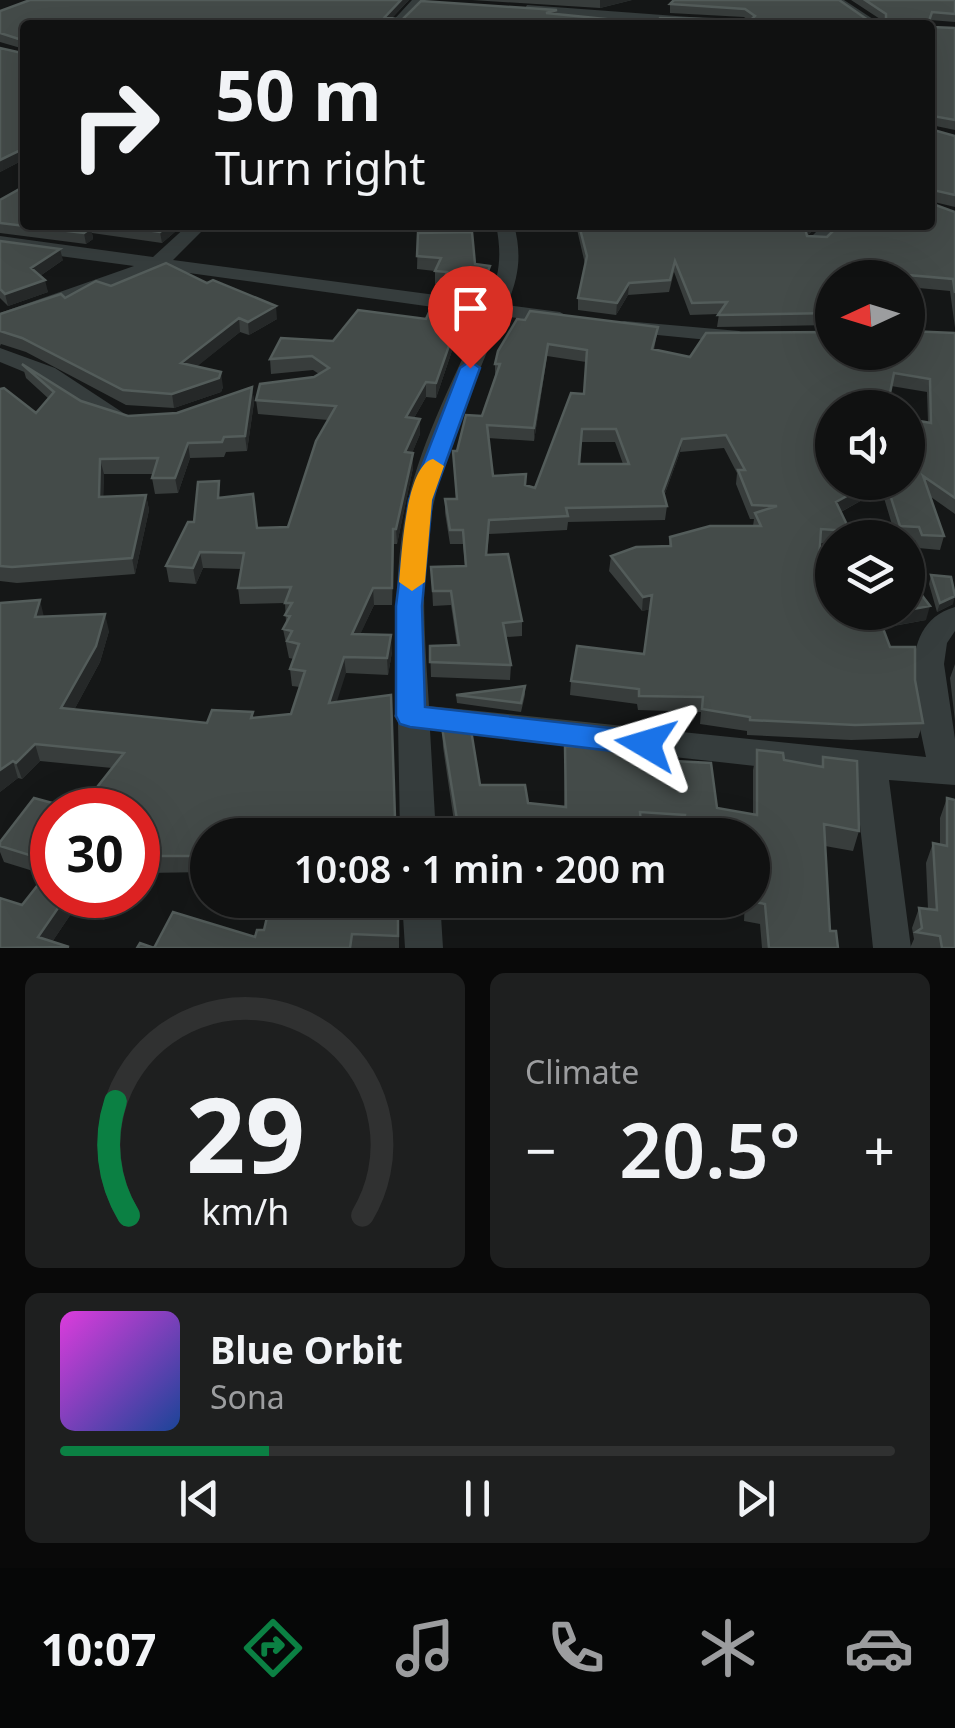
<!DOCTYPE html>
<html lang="en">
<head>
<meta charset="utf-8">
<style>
	body { margin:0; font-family:"Noto Sans",sans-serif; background:#1e1f1f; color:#f1f3f6; height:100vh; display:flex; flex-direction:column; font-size:38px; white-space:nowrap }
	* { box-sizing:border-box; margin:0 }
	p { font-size:32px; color:#9c9d9f }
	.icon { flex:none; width:55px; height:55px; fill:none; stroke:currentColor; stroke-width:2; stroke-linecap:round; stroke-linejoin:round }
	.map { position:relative; height:948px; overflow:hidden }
	.side { display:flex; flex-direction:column; gap:25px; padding:25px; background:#090909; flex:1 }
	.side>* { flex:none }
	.hud { position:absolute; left:20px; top:20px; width:915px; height:210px; border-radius:10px; box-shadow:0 10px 40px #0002,0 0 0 2px #303131; background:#101111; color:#f1f3f6; overflow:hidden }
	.needle { width:65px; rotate:266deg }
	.tools { position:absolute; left:815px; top:260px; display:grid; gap:20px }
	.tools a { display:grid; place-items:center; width:110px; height:110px; border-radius:50%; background:#101111; box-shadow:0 10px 40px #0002,0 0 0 2px #303131; font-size:50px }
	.speed { position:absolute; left:30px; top:788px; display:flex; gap:20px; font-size:50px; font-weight:700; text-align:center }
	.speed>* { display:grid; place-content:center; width:130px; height:130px; border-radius:50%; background:#101111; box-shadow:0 10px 40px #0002,0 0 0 2px #303131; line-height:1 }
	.speed .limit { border:15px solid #d22; background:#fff; color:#111 }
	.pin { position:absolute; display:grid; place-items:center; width:85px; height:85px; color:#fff; margin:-102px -42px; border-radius:50% 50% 50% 0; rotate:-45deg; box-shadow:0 0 10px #0007 }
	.pin .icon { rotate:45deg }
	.me { position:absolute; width:110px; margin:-55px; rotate:277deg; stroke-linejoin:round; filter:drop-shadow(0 0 8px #0008) }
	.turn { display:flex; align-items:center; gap:35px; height:210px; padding:0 30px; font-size:45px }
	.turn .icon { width:130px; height:130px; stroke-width:2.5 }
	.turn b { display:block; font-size:70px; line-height:85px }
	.big { font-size:75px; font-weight:600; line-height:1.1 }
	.side .tile { flex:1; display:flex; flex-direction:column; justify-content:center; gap:15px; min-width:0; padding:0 35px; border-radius:15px; background:#1e1f1f }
	.side .dial { align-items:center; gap:0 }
	.dial svg { height:260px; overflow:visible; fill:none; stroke:#303131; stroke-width:7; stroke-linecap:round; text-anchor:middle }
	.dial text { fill:#f1f3f6; stroke:none }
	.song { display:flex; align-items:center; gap:30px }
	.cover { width:120px; height:120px; border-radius:15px; background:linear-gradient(135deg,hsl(300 70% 55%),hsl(220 70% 35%)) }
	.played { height:10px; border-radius:5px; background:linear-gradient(90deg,#0b8043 25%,#303131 25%) }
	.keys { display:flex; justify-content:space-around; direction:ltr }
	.heat { display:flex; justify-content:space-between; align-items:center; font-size:55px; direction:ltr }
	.side .tiles { flex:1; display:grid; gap:25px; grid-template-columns:1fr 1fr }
	.tile:last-child { grid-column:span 2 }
	.trip { position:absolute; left:190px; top:818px; width:580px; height:100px; border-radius:50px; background:#101111; box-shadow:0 10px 40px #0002,0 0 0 2px #303131; font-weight:600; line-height:100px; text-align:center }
	.tabs { display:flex; height:160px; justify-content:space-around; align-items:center; background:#060707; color:#9c9d9f }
	.tabs .icon { width:70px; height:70px }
	.tabs .selected { color:#0b8043 }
	.tabs b { font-size:45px; color:#f1f3f6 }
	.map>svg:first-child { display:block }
</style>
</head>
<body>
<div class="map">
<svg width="955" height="948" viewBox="0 0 955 948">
	<rect width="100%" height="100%" fill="#151717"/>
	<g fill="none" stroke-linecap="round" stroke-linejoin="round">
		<path fill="#363d3d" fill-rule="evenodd" d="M412,0h12l-22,25h-13z
			M830,0h14l38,25h-14z
			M527,5l217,16 6,4h-56l-171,-13z
			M188,225h20l-35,35 315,42c12,-27 14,-48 8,-77h18c8,30 5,51 -7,80l53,7 10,6 -10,6 -58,-8c-24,59 -52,119 -67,182 -17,66 -10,140 -6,208l497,51c-9,-46 -34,-132 29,-150v24l-8,12 -3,21 11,75v46l-66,-5 22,168h-38l-18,-171 -425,-47 6,105h-36l-2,-113 -4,-6 3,-6c-1,-69 -4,-140 11,-209 14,-62 49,-129 75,-187l-323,-45 -160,57v-13l134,-47 -134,-18v-12l153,21z
			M823,225h19l-20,21h-14l-2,-4z
			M624,321l115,10 11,6 -11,6 -122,-12 -3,-4 3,-4z
			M0,348l55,20 76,50 -12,7 -31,-11 -49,-36 -39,-16z
			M402,900h38l3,48h-38z"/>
	</g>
	<path fill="#383d3c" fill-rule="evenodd" d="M88,0h321l-17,18 10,2 155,-10v4l98,10 93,-4 -4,-3 -74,-4v-9l4,-4 194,20 12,-1 -29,-19h104v22l-25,-2 -1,4 -904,1v134l-25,13v-124l22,5 2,-4 -24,-7v-31z
		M472,0h160l-32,8z
		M932,27l23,1v102l-24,-5z
		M930,129l25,7v71l-25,-6z
		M0,200l25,25h158l-21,18 -70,-10 1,6 -7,5 -86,-11z
		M955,212v116l-5,-37 -42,-4v-9h-76v50v-3l-115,2 2,-13 -29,1 -16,-43 -5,20 -41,3 -12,20 -38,-5v-12l7,-34 -9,-39h242l-11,11 20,1z
		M418,233l57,31 15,2v13l-7,19 -39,-6v-7l-9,-1v-13l-18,-2z
		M0,241l63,19 -23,16 8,16 -40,14 -8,-8z
		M111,286l166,33 -28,16 -9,-3 -43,34 26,21 -2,5 -47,16 -48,-3 -100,-53 -25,-8 -1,2v-32z
		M476,316l-6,15 -11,-1 -23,68 -10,-1 -12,21 6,16 -8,19 1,15 -16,76h-3l-2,61h-18l-14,29 32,18 -4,23 -42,-2 -138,162v37l-62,1 -7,13 -1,-1v-75l-26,-42 -72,-7 -18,18 -4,-1 -18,14 44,-175 65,14 -9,31 -26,48 133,13 84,-9 9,-27 -8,-1 -2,-17 4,-10 -5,-1 -6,-29 3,-6 -1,-20 -45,1 -2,-16 3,-19 -38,-1 -7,16 -27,-2 -3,-16 28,-44 27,-24 37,30 30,-1 40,-107 -70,-6 -2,-14 63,-26 -6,-4 -42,4 -1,-15 63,-18 93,-22z
		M658,327l-4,23 36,7 218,-26 47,2v181l-24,-17 13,39 -4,14 -22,-2 -3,-8h-7v-2h-12l-12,-40 -20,1 -23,13 9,19 -1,7h-17v6l-12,-1 -1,17 107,60 -43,8 7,19 25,33 8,43 -5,15 -67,2 -104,-5v-4l-47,-7 1,-12 -63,-2 -1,-6 -67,-9 1,-14 73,-27 6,-45 -8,2 -33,-40 2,-15 58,-10 1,-9 83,-11 1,-7h-4l-14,-35 1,-11 -13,-25 -44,4 -16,44 3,10 -2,14 -97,2 -1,8 -78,4 -2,21 35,66v15l-16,1 5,28 -1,15 -79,-3 -1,-31 27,-1 -6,-40 -18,1 -2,-39 34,-1 -2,-22h-13l-5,-31v-14h11l-3,-48h4l25,-35 13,-40v-12l3,-13zM547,356l39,6 -2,32 -49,94 -9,-3v-11l-33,2 -5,-38 46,3zM891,386l36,6 1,30 -96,-14zM581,442h34l8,22h-44z
		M22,364l59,37 47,15 49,-3 75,-26 2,15 -7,49 -21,1 -2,5 -34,1 -12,35 -23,1 -3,-16 1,-4h-49l-1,23 43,-2 3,15 -14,64 -118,9 -17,-2v-192l36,24 13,-14 -23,-21z
		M931,575l22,29 -16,8 -8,-28z
		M955,664v57l-5,-43z
		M525,686v9l-4,17 -64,-9 -1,-8z
		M442,727l38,58 48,18 36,3 1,-60 79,3 1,-11 29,23 43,47 36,7v-45l4,-20 27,10 37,7 2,-10 36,74 -6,20 -28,-5 5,85 8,17h-76l-2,-24 -16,-3 1,-21h7v-65h-71l-40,-3 1,3h-186l-13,-88z
		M947,798l8,150h-45l4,-9 -2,-11 7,-20 9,1 -2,-46 7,-20 7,1v-26z
		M52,810v85h71l-19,25 -29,-12 -23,34 17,6h-69l22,-43 24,-30 -42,-13 -4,-10v-10z
		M271,900h128v48h-262h17l101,-11 9,-7z
		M576,900h29l-2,16 -22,3z"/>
	<path fill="#252828" d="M401,0h8l-24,25v-8z
		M600,0h32l-32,8z
		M25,148v11l-25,13v-12z
		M169,225h14l-21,18 -2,-11z
		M808,225h10l-15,14 2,-11z
		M91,228l2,11 -7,5 -2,-11z
		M60,249l3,11 -29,20 -3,-12z
		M490,266v13l-7,19v-14z
		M45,280l3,12 -40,14 -3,-12z
		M629,283l-1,12 -12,20 1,-12z
		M476,302v14l-6,15v-13z
		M276,306l1,13 -28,16 -1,-13z
		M459,317v13l-23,68v-15z
		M239,318l1,14 -56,45 -3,-14z
		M548,344l-1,12 -13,85v-13z
		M221,372l2,15 -2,5 -47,16 -2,-14z
		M426,382v15l-20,35v-15z
		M252,387l2,15 -7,49 -2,-15z
		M420,419v15l-14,34 -1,-16z
		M682,439l-2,13 -19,52 2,-13z
		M188,443l2,15 -12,35 -3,-15z
		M413,453v15l-16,76 -1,-15z
		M100,459l4,15 -1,38 -4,-15z
		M867,485l-3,14 -31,17 3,-14z
		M146,495l3,15 -14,64 -3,-16z
		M200,552l3,16 -7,16 -3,-16z
		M373,588l1,17 -21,45 -1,-16z
		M652,595l-1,14 -9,2 1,-14z
		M955,596l-2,8 -16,8 3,-9z
		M40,600l4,17h-9z
		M930,606l-4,14 -51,9 3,-14 30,-3v-2z
		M105,614l4,17 -9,31 -34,63 -5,-17z
		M391,635l1,17 -4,23 -1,-17z
		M344,657l2,16 -15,47 -2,-17z
		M35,744l5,17 -18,18 -6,-16z
		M13,761l5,17 -18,14v-22z
		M142,856l4,17 -7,13 -1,-22z
		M67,895h3l5,13 -27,40 -10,-11z
		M105,895h18l-19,25 -5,-16z"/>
	<path fill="#444b49" stroke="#535c5a" stroke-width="2.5" fill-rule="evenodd" d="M30,0h371l-16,17 17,3 19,-19 136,9 -11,3 109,11 5,-6 91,2 4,-4 -10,-7 -75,-5 4,-4h165l29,20 18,-1v-5l-21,-14h90v14l-23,-2 -4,12 1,1h-904v16l-25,-8v-22z
		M930,26l2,1 23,1v92l-22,-4 -3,2z
		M25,46v102l-25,12v-112l22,5z
		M930,129l25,7v59l-22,-5 -3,2z
		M25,186v39h60l6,3 -7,5 -84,-10v-23z
		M930,203l25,9v81l-2,-14 -57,-5 1,4h-65v35l-114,2 9,-13 -35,1 -17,-42 -5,19 -41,3 -12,20 -39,-5 9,-42 -8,-31h229l-3,3 2,8 20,1 12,-12h91z
		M111,225h58l-9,7z
		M472,232l3,32 15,2 -7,18 -39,-5 3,-7 -12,-1 6,-13 -24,-2 1,-23z
		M0,241l60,8 -29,19 14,12 -40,14 -5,-5z
		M166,263l41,20 6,-3 63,26 -28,16 -9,-4 -58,45 40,9 -2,6 -47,16 -49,-4 -101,-52 -22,-7v-17l61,-20 4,4 31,-17 15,5z
		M436,297l40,5 -6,16 -11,-1 -23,66 -10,-1 -20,35 14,2 -15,33 8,1 -17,76h-3l-1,59h-19l-21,46 39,1 -4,23 -43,-1 -15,46 62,-8 4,123 10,4v13h-197v21h-66l-4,8v-54h-59l45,-57 -89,-9 -19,19 -3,-2 -13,9v-167l40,-3 -5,17 70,-3 -9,32 -35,62 146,15 5,-13 41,2 -2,6 40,-4 14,-43 -15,-2 9,-25 -12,-3 5,-10 -9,-2 7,-13 -5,-1 7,-12h-7l6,-16 -53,1 6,-35 -44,-1 -7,16 -27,-2 22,-44h6l4,-40 21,-1 -1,17 35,-4 4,34 31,-1 28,-86 20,-35 -80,-6 4,-16 54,-7 15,-9 -17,-12 -42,3 11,-21 52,3 25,-31 68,9z
		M530,311l128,16 -6,22 38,8 16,-24 126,-1v20h76v-24v3l47,2v165l-32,-22 21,60 -22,-1 -3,-8 -19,-1 -13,-41h-20l-31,17 14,29 -29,-2 -2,31 13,1v51h60l-14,3 12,32h25v33l8,43 -68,2 -105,-5v-3l-48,-8 1,-12 -64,-1v-7l-68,-8 6,-35 67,8 8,-59 -9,2 -32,-41 25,-9 35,-1 -1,-9 40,-11h51l-6,-13 22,-7 -25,-1 -14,-35h7l-19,-35 -44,4 -19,52 4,15 -101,2 2,8 -79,4 -3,35 22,-1 14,67 -19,2 8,42 -81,-3v-16l29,-1 -8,-54h-18l-2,-24 35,-1 -3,-36h-13l-5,-31h12l-4,-48h4l9,-36 16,1 18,-52h-5l3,-13 19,-32 8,1zM548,344l39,6 -3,44 -13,-1 -36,95 -10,-3 1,-11 -33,2 -6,-51 47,3zM894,373l36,6 1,44 -23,-4v63h-76v-74h55zM582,429h34l13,35h-50z
		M22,364l59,37 47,15 49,-3 75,-26 -7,49 -21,1 -2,5 -34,1 -13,35h-23l6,-20 -58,1 -1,38 47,-2 -14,63 -120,9 -12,-1v-177l4,-1 32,25 18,-21z
		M931,575l20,2 4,19 -15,7z
		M908,577l22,29 -22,4z
		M525,686l-4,17 -65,-8z
		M470,724l10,61h45l3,18 38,4 -1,-61 80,3v-11l28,3 1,20 37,2 6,45 40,7v-65l26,3 1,7 39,7v-10l34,4 2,70 -35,-7 6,107h6l2,17h-69l-4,-44 -16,-3v-1h3v-65h-50l-1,-2 -18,-4 2,-14 -45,-3 2,23h-166l-1,-11 -17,2 -16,-99z
		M34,798l44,12h-26v52l-52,-16v-4z
		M947,798l8,2v148h-13l-2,-12 -24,-4 6,-4 -3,-20 18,2 -4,-67 14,3z
		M52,867v28h15l-29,42 31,10 -69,1v-50l22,7z
		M78,895h27l-6,9z
		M271,900h127v36l-46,-2 -2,14h-213l3,-5 14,5 19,-36 82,25 2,-7h7z"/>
	<path fill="#1a73e8" stroke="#114b97" stroke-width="2.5" d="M470,361l10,7 -48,132 -10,106 3,101 221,25 10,3 5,9 -5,8 -10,3 -236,-28 -10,-3 -4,-8v-110l13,-106 51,-132z"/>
	<path fill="#f59e0b" d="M433,459l11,7 -12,34 -7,82 -13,9 -13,-9c3,-26 6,-116 34,-123z"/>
</svg>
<div class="tools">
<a><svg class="needle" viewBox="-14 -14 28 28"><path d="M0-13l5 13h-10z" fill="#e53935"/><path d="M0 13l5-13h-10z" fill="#9c9d9f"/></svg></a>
<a><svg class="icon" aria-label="sound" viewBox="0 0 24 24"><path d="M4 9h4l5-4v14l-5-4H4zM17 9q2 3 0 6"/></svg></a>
<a><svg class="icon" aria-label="layers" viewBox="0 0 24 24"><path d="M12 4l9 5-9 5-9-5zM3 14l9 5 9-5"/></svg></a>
</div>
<div class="speed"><div class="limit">30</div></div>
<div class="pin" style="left:470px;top:368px;background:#d93025"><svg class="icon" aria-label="arrive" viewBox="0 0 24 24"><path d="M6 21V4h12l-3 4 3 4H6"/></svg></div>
<svg class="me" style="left:646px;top:744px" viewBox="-20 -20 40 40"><path d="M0-17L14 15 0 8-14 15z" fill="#1a73e8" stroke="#fff" stroke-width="4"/></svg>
<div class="trip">10:08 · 1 min · 200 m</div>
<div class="hud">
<div class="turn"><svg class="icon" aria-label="right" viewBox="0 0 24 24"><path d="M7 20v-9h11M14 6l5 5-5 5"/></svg><div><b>50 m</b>Turn right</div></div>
</div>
</div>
<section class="side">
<div class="tiles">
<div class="tile dial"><svg viewBox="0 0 100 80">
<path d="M14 69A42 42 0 1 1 86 69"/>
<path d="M14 69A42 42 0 0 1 10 34" stroke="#0b8043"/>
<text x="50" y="56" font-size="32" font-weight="700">29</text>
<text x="50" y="72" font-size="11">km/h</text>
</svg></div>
<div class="tile"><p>Climate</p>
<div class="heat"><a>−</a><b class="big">20.5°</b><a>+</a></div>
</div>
<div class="tile">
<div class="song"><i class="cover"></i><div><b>Blue Orbit</b><p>Sona</p></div></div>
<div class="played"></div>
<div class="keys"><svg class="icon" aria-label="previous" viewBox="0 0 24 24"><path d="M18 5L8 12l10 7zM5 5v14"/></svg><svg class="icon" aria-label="pause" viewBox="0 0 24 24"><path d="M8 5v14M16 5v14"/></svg><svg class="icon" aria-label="next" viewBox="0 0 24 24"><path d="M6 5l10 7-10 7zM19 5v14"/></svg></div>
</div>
</div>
</section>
<nav class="tabs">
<b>10:07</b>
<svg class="icon selected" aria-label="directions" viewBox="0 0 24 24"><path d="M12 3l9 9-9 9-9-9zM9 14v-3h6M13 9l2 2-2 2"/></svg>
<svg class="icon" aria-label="music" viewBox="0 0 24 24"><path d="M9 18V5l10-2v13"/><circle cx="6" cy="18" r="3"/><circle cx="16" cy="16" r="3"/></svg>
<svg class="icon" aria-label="phone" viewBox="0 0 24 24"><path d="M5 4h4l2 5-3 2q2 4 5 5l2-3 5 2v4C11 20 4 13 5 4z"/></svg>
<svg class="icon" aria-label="climate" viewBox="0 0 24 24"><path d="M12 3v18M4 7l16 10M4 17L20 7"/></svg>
<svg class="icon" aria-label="car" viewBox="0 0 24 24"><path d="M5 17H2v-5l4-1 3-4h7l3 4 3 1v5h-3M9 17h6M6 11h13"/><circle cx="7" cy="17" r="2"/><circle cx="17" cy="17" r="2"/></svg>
</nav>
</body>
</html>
